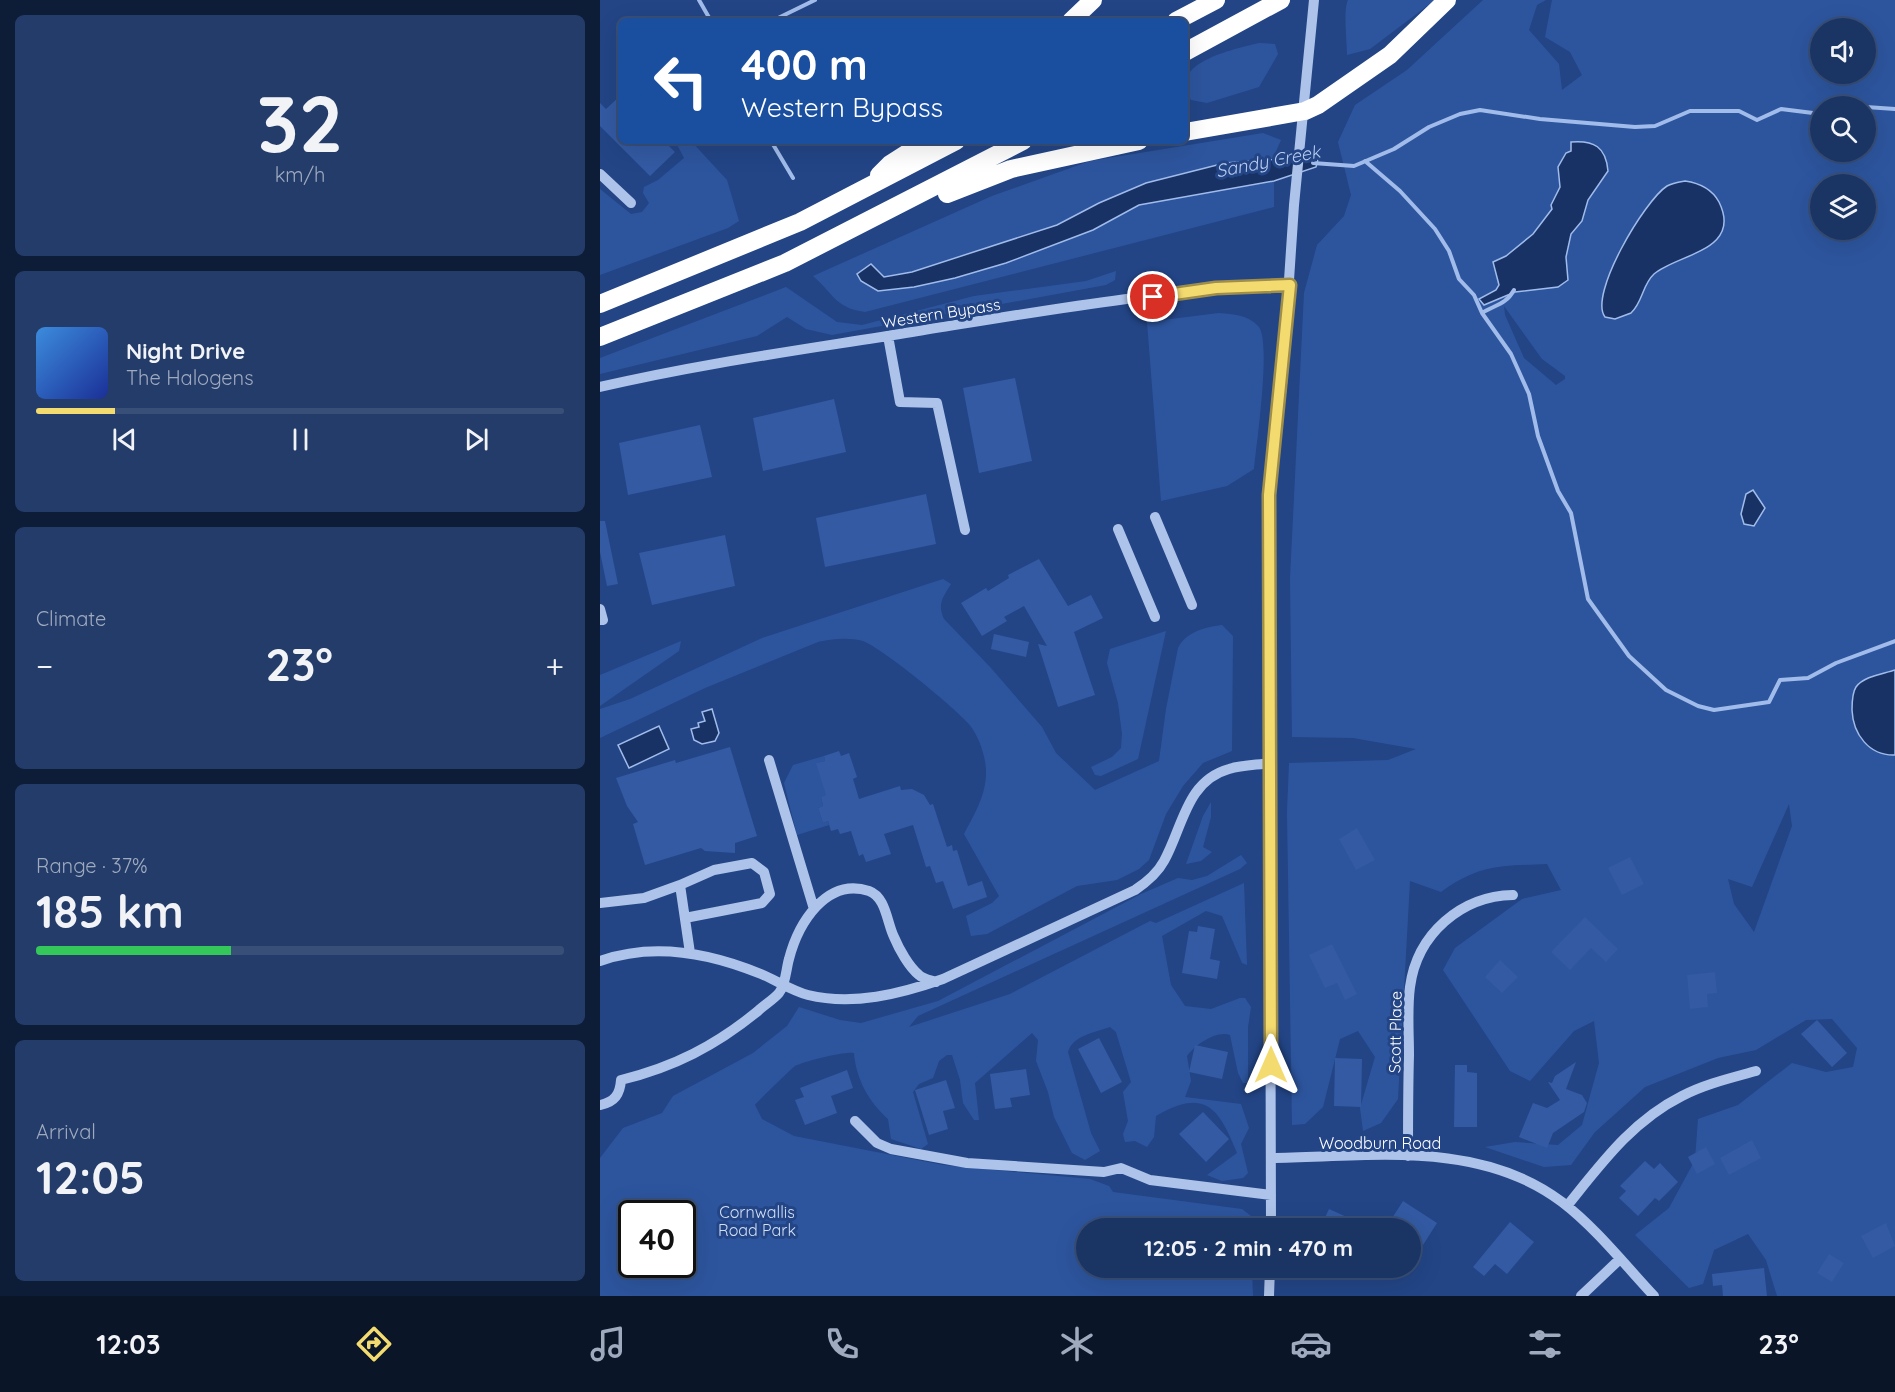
<!DOCTYPE html>
<html lang="en">
<head>
<meta charset="utf-8">
<style>
	body { margin:0; font-family:Quicksand,sans-serif; background:#233c6a; color:#f1f3f6; height:100vh; display:flex; flex-direction:column; font-size:22px; white-space:nowrap }
	* { box-sizing:border-box; margin:0 }
	p { font-size:20px; color:#9faabf }
	.icon { flex:none; width:33px; height:33px; fill:none; stroke:currentColor; stroke-width:2; stroke-linecap:round; stroke-linejoin:round }
	.map { position:relative; flex:1; overflow:hidden }
	.sheet { display:flex; flex-direction:column; gap:15px; padding:15px; background:#0e1d37; width:600px }
	.sheet>* { flex:none }
	.guide { position:absolute; left:18px; top:18px; width:570px; height:126px; border-radius:9px; box-shadow:0 6px 24px #0002,0 0 0 2px #384f78; background:#1a4fa0; color:#fff; overflow:hidden }
	.fabs { position:absolute; left:1210px; top:18px; display:grid; gap:12px }
	.fabs a { display:grid; place-items:center; width:66px; height:66px; border-radius:50%; background:#1a3464; box-shadow:0 6px 24px #0002,0 0 0 2px #384f78; font-size:30px }
	.speed { position:absolute; left:18px; top:1200px; display:flex; gap:12px; font-size:30px; font-weight:700; text-align:center }
	.speed>* { display:grid; place-content:center; width:78px; height:78px; border-radius:50%; background:#1a3464; box-shadow:0 6px 24px #0002,0 0 0 2px #384f78; line-height:1 }
	.speed .limit { border:3px solid #111; border-radius:9px; background:#fff; color:#111 }
	.pin { position:absolute; display:grid; place-items:center; width:51px; height:51px; color:#fff; margin:-26px; border:3px solid #fff; border-radius:50%; box-shadow:0 2px 6px #0007 }
	.me { position:absolute; width:66px; margin:-33px; rotate:0deg; stroke-linejoin:round; filter:drop-shadow(0 0 4px #0008) }
	.turn { display:flex; align-items:center; gap:21px; height:126px; padding:0 24px; font-size:27px }
	.turn .icon { width:78px; height:78px; stroke-width:2.5 }
	.turn b { display:block; font-size:42px; line-height:51px }
	.big { font-size:45px; font-weight:800; line-height:1.1 }
	.sheet .tile { flex:1; display:flex; flex-direction:column; justify-content:center; gap:9px; min-width:0; padding:0 21px; border-radius:9px; background:#233c6a }
	.sheet .dial { align-items:center; gap:0 }
	.dial b { font-size:78px; line-height:1 }
	.song { display:flex; align-items:center; gap:18px }
	.cover { width:72px; height:72px; border-radius:9px; background:linear-gradient(135deg,hsl(210 70% 55%),hsl(230 70% 35%)) }
	.played { height:6px; border-radius:3px; background:linear-gradient(90deg,#f4db70 15%,#384f78 15%) }
	.keys { display:flex; justify-content:space-around; direction:ltr }
	.heat { display:flex; justify-content:space-between; align-items:center; font-size:33px; direction:ltr }
	.charge { height:9px; border-radius:4px; background:linear-gradient(90deg,#34c759 37%,#384f78 0) }
	.trip { position:absolute; left:476px; top:1218px; width:345px; height:60px; border-radius:30px; background:#1a3464; box-shadow:0 6px 24px #0002,0 0 0 2px #384f78; font-weight:800; line-height:60px; text-align:center }
	.menu { display:flex; height:96px; justify-content:space-around; align-items:center; background:#0a1528; color:#9faabf }
	.menu .icon { width:42px; height:42px }
	.menu .current { color:#f4db70 }
	.menu b { font-size:27px; color:#f1f3f6 }
	main { display:flex; flex:1; min-height:0 }
	.map>svg:first-child { display:block }
</style>
</head>
<body>
<main>
<section class="sheet">
<div class="tile dial"><b>32</b><p>km/h</p></div>
<div class="tile">
<div class="song"><i class="cover"></i><div><b>Night Drive</b><p>The Halogens</p></div></div>
<div class="played"></div>
<div class="keys"><svg class="icon" aria-label="previous" viewBox="0 0 24 24"><path d="M18 5L8 12l10 7zM5 5v14"/></svg><svg class="icon" aria-label="pause" viewBox="0 0 24 24"><path d="M8 5v14M16 5v14"/></svg><svg class="icon" aria-label="next" viewBox="0 0 24 24"><path d="M6 5l10 7-10 7zM19 5v14"/></svg></div>
</div>
<div class="tile"><p>Climate</p>
<div class="heat"><a>−</a><b class="big">23°</b><a>+</a></div>
</div>
<div class="tile"><p>Range · 37%</p><b class="big">185 km</b><div class="charge"></div></div>
<div class="tile"><p>Arrival</p><b class="big">12:05</b></div>
</section>
<div class="map">
<svg width="1295" height="1296" viewBox="0 0 1295 1296">
	<rect width="100%" height="100%" fill="#234586"/>
	<path fill="#2d559e" fill-rule="evenodd" d="M748,0h87l-65,49 -23,6c0,-14 -4,-45 1,-55z
		M883,0h63l-9,5 -8,25 30,34 3,26 20,-15 -12,-23 -25,-15 7,-37h343v1296h-118l-11,-36 -18,-26 -34,16 -11,34 -14,4 -54,-53 34,-27 26,-48 3,-41 40,-14 54,-42 34,9 27,-5 4,-19 -25,-29 -26,1 -50,30 -38,8 -73,29 -50,45 -24,33 -27,2 -59,-20 30,-5 43,3 24,-20 17,-62 -5,-42 -20,10 -44,50 -20,-10 -67,-101 12,-22 67,-49 39,-9 -14,-26c-46,2 -67,0 -106,28l-31,-11 -12,218 -17,24 -18,8 -3,-23 15,-51 -17,-26 -18,8 -17,68 -18,17 -13,1 -5,-313 2,-49 99,-3 28,-11 -63,-11 -61,-1 -2,-158 14,-286 13,-48 27,-29 7,-21 -13,-53 17,-37 52,-35zM1221,28h45v46h-45zM1221,106h45v46h-45zM1221,184h45v46h-45zM904,306l38,53 23,17v3l-9,6 -32,-27 -19,-43zM1189,804l3,22 -38,106 -20,-28 -6,-25 24,8z
		M659,43l16,1 3,10 -19,33 -52,16 -16,-3c-26,-37 44,-51 68,-57z
		M663,133l18,7 -8,18 -48,5 -79,20 -47,20 -42,22 -145,47 -28,5 -13,-12 -10,16 145,-18 87,-33 46,-25 135,-24v26l-409,105c-30,-4 -32,-19 -52,-36l179,-80 98,-35z
		M75,141h16l36,39 12,41 -11,7 -128,47v-86l31,25 11,-2 7,-9 -6,-10 1,-6 14,-7 26,-22z
		M516,271l-1,9 -9,5 -274,50 -26,-6 -19,-12 -30,19 -157,38v-16l186,-71 51,35 25,3 112,-29 112,-15z
		M619,313c14,1 29,2 39,13 14,13 -2,120 -4,143l-27,17 -66,15 -14,-179z
		M343,579l8,5c-8,13 -14,20 -7,35l47,49 51,59 14,26 39,37 64,-29 7,-52 12,-61c8,-16 27,-21 44,-23l11,11 -1,115 -29,12 -20,23 -17,28 -17,46 -10,9 -22,11 -40,6 -90,48 -16,2 -5,-20 26,-13 7,-7 -35,-62c11,-21 23,-40 22,-65 -1,-15 -8,-35 -18,-46 -15,-17 -86,-75 -105,-82 -13,-4 -33,-2 -45,1l-113,46 -105,50v-29l30,-10 132,-61z
		M566,631l-28,128 -37,17 -6,-1 -4,-8 21,-10 9,-9 1,-14 -4,-31 -11,-40 3,-14z
		M81,641l-2,10 -79,55v-31z
		M224,756l1,5 -8,2 18,30 -14,4 2,9 -5,2 5,15 5,-2 1,4 -32,10 -13,-52 9,-18z
		M611,802v15l-8,30 9,5 -11,9 -15,3 17,-48z
		M641,855l6,8 -7,6 -322,147 -9,11 101,-33 140,-73 6,2 88,-40 3,82 -5,-2 -20,-47 -16,-5 -44,25 9,49 14,21 26,3 29,-11h5l6,9 -3,20v56h-5l-5,-10 -8,-38c-14,-5 -35,10 -43,21l4,25 -6,16 56,7 8,24 -8,16 7,29 -5,5 -21,3 -15,-6 30,-22c-18,-44 -31,-66 -81,-37l-2,21 -7,10 -12,-6 -10,1 -2,-8 5,-13 -5,-29 8,-10 -15,-50 -6,-5c-16,6 -37,8 -42,25l23,81 9,18 -15,9 -13,-7 -18,-36 -6,-25 -12,-31 2,-21 -6,-7 -57,50 4,37h-5l-11,-17 -3,-23 -8,-25h-5l-8,6 -6,17 -14,6 -6,8 15,52 -7,5 -30,-10 -3,-20c-19,-17 -32,-40 -34,-66 -9,-2 -49,8 -59,13 -3,2 -37,35 -40,39l7,14 32,17 149,29 147,14 19,7 4,6 129,17 9,7v12h-165v40h166l1,28h-653v-138l23,-30 39,-15 11,-17 80,-43 34,-27 12,-19 41,13 21,3 77,-22 203,-107 37,-16 14,2 15,-4zM32,1214h50v50h-50z"/>
	<path fill="#183266" stroke="#a1bcea" stroke-width="1.5" d="M971,142c23,-2 35,5 37,29l-20,29 -6,21 -11,13 -5,23 2,23 -10,7 -43,5 -31,13 -5,-6 17,-9 3,-5 -6,-23 13,-6 27,-22 19,-25 -1,-4 9,-18 -2,-20 8,-14 5,-2z
		M719,156l-3,11 -42,14 -135,24 -46,25 -87,33 -51,15 -41,9 -36,4 -17,-10 -4,-7 14,-10 13,13 28,-5 145,-47 42,-22 47,-20 79,-20z
		M1085,181c14,2 27,8 34,21 24,49 -42,52 -65,72 -12,11 -11,28 -23,39l-16,6 -10,-2c-17,-22 40,-117 62,-131 5,-3 12,-4 18,-5z
		M1153,490l12,18 -11,18 -10,-2 -3,-10 5,-20z
		M1295,670v85c-26,1 -42,-21 -43,-45 0,-8 0,-17 4,-23 8,-11 27,-13 39,-17z
		M112,709l7,24 -4,8 -13,3 -8,-4 -3,-11 8,-2 -1,-4 7,-2 -3,-9z
		M59,726l10,23 -40,19 -11,-23z"/>
	<g fill="none" stroke-linecap="round" stroke-linejoin="round">
		<path stroke="#a1bcea" stroke-width="4" d="M99,0l12,21
			M172,21l43,-21
			M1266,107l29,2
			M171,141l22,37
			M765,161l35,30 35,38 14,22 10,28 15,16 8,18 29,41 18,40 9,42 20,55 13,22 17,86 41,57 37,34 32,16 16,4 55,-8 11,-22 28,-2 28,-15 59,-22
			M713,163l41,3 40,-17 35,-22 31,-13 20,-4 60,9 95,8 20,-1 35,-15h49l18,9 24,-11 40,5
			M882,313c12,-8 24,-8 32,-23"/>
	</g>
	<path fill="#335aa3" d="M21,95v46h43l11,11 -25,24 -50,-50v-23l6,6z
		M415,378l17,83 -53,12 -16,-85z
		M234,399l12,53 -83,19 -10,-53z
		M100,425l12,52 -84,18 -9,-52z
		M326,494l10,50 -111,23 -9,-49z
		M0,521h5l13,63 -11,2 -7,-34z
		M125,535l10,51 -83,19 -13,-52z
		M439,559l29,47 23,-11 12,23 -29,14 21,63 -37,12 -20,-63 9,2 -23,-40 -20,11 3,4 -25,15 -21,-33 25,-15 2,3 21,-13 -1,-3z
		M394,634l35,8 -3,15 -35,-8z
		M130,747l27,89 -22,7v10l-30,-2 -4,-3 -56,17 -12,-41 5,-2 -11,-16 -11,-28 59,-18 1,3z
		M239,751l2,5 8,-3 8,24 -4,2 6,20 41,-13 1,4 11,-1 12,6 6,10 3,-1 14,43 5,-2 1,6 4,-1 11,36 14,-5 5,16 -34,12 -10,-28 -7,2 -6,-17 -4,1 -13,-42 -29,9 7,20 -25,8 -3,-8 -4,2 -8,-25 -11,3 -2,-5 -7,2 -3,-10 -5,2 -5,-15 5,-2 -2,-9 5,-2 -10,-32 9,-2 -1,-5z
		M757,828l18,32 -19,10 -17,-31z
		M1030,857l14,27 -22,11 -14,-27z
		M985,917l33,32 -12,13 -15,-14 -21,22 -19,-18z
		M598,926l17,3 -5,30 10,2 -3,18 -35,-6 7,-42 8,1z
		M732,944l25,50 -12,6 -8,-17 -12,5 -16,-33z
		M900,960l18,17 -16,16 -17,-16z
		M1115,972l2,21 -10,1 1,13 -18,2 -3,-34z
		M1217,1020l30,33 -15,14 -31,-33z
		M499,1038l23,44 -21,11 -23,-44z
		M595,1045l33,7 -6,27 -33,-7z
		M735,1058l27,1 -1,48 -27,-1z
		M976,1062l-10,27 16,6 5,8 -3,9 -31,21 -6,15 -28,-11 14,-34 14,5 13,-8 -12,-18 4,1 3,-7z
		M855,1065h12v7l10,1v54h-23z
		M426,1069l4,26 -20,3 2,9 -17,2 -5,-35z
		M247,1070l6,18 -22,8 6,17 -32,12 -10,-25 9,-3 -4,-9z
		M346,1080l9,28 -12,3 5,18 -19,6 -14,-45z
		M603,1112l26,27 -23,23 -27,-28z
		M1152,1140l9,18 -32,17 -9,-17z
		M1106,1147l9,17 -18,10 -9,-17z
		M1045,1161l9,8 6,-6 18,19 -19,19 -4,-3 -17,18 -19,-18 7,-7 -6,-5z
		M803,1201l34,22 -14,22 -13,-9v-8h-12l-9,-5z
		M729,1209l42,19h-51z
		M910,1222l24,20 -27,32 -12,-10 -11,12 -11,-9z
		M1286,1223l9,23 -22,12 -12,-22z
		M1229,1254l15,9 -12,19 -15,-9z
		M1164,1268l3,28h-44l-1,-11 -9,1 -1,-12z"/>
	<g fill="none" stroke-linecap="round" stroke-linejoin="round">
		<path stroke="#adc3e9" stroke-width="10" d="M0,174l31,29
			M288,336l12,66 37,1 28,127
			M0,387c103,-24 208,-38 312,-55 125,-20 251,-43 378,-47
			M555,517l37,88
			M518,529l37,88
			M0,609l3,11h-3
			M169,760l45,149
			M80,885l34,-15 38,-7 12,9 6,22 -8,9 -77,15
			M0,903l44,-5 36,-13 10,68
			M0,961c53,-19 110,-8 161,13 15,6 31,17 47,21 45,11 92,-1 135,-16l192,-89c12,-8 22,-16 29,-29 19,-34 22,-80 65,-92 13,-4 28,-4 41,-6
			M0,1105c15,-3 20,-11 21,-25 53,-13 94,-34 137,-69 6,-6 15,-11 21,-18 7,-9 7,-24 10,-34 9,-35 37,-82 80,-68 17,6 18,32 25,46 5,12 15,30 25,38 4,4 11,5 17,7
			M255,1121l22,22 14,6 76,14 137,9 17,-4 29,12 121,15
			M808,1156c0,-33 0,-67 1,-101 0,-22 -2,-46 1,-68 7,-53 51,-91 103,-92
			M671,1158c98,-1 208,-19 291,44 34,26 63,63 92,94
			M967,1206c34,-42 65,-85 115,-110 23,-12 49,-18 74,-25
			M671,1228l-2,-733 13,-110 12,-180 20,-205
			M669,1296l1,-28
			M981,1296l39,-37"/>
		<path stroke="#fff" stroke-width="18" d="M471,21l22,-21
			M576,21l40,-21
			M585,52l96,-52
			M585,132l120,-21 13,-6 72,-50 57,-55
			M279,175l11,-11 36,-23
			M347,194l64,-25 128,-28
			M0,304l200,-82 156,-81
			M0,337l185,-74 238,-122"/>
	</g>
	<g fill="none" stroke-linecap="round" stroke-linejoin="round">
		<g stroke="#9f8e49" stroke-width="15">
			<path id="route" d="M553,297l63,-9 74,-3 -21,210 2,570"/>
		</g>
		<use href="#route" stroke="#f4db70" stroke-width="10"/>
	</g>
	<g text-anchor="middle" dominant-baseline="central" stroke-width="6" stroke-linejoin="round" paint-order="stroke">
		<g font-size="16" fill="#fff" stroke="#234586">
			<text transform="translate(341 313) rotate(-9)">Western Bypass</text>
			<text transform="translate(795 1032) rotate(-89)">Scott Place</text>
			<text x="780" y="1143">Woodburn Road</text>
		</g>
		<g font-size="16" fill="#d1dff7" stroke="#234586">
			<text x="157" y="1212">Cornwallis<tspan x="157" dy="18">Road Park</tspan></text>
		</g>
		<g font-size="18" font-style="italic" fill="#b9cdf0" stroke="#234586">
			<text transform="translate(668 161) rotate(-11)">Sandy Creek</text>
		</g>
	</g>
</svg>
<div class="fabs">
<a><svg class="icon" aria-label="sound" viewBox="0 0 24 24"><path d="M4 9h4l5-4v14l-5-4H4zM17 9q2 3 0 6"/></svg></a>
<a><svg class="icon" aria-label="search" viewBox="0 0 24 24"><circle cx="10" cy="10" r="6"/><path d="M15 15l6 6"/></svg></a>
<a><svg class="icon" aria-label="layers" viewBox="0 0 24 24"><path d="M12 4l9 5-9 5-9-5zM3 14l9 5 9-5"/></svg></a>
</div>
<div class="speed"><div class="limit">40</div></div>
<div class="pin" style="left:553px;top:297px;background:#d93025"><svg class="icon" aria-label="arrive" viewBox="0 0 24 24"><path d="M6 21V4h12l-3 4 3 4H6"/></svg></div>
<svg class="me" style="left:671px;top:1065px" viewBox="-20 -20 40 40"><path d="M0-17L14 15 0 8-14 15z" fill="#f4db70" stroke="#fff" stroke-width="4"/></svg>
<div class="trip">12:05 · 2 min · 470 m</div>
<div class="guide">
<div class="turn"><svg class="icon" aria-label="left" viewBox="0 0 24 24"><path d="M17 20v-9H6M10 6l-5 5 5 5"/></svg><div><b>400 m</b>Western Bypass</div></div>
</div>
</div>
</main>
<nav class="menu">
<b>12:03</b>
<svg class="icon current" aria-label="directions" viewBox="0 0 24 24"><path d="M12 3l9 9-9 9-9-9zM9 14v-3h6M13 9l2 2-2 2"/></svg>
<svg class="icon" aria-label="music" viewBox="0 0 24 24"><path d="M9 18V5l10-2v13"/><circle cx="6" cy="18" r="3"/><circle cx="16" cy="16" r="3"/></svg>
<svg class="icon" aria-label="phone" viewBox="0 0 24 24"><path d="M5 4h4l2 5-3 2q2 4 5 5l2-3 5 2v4C11 20 4 13 5 4z"/></svg>
<svg class="icon" aria-label="climate" viewBox="0 0 24 24"><path d="M12 3v18M4 7l16 10M4 17L20 7"/></svg>
<svg class="icon" aria-label="car" viewBox="0 0 24 24"><path d="M5 17H2v-5l4-1 3-4h7l3 4 3 1v5h-3M9 17h6M6 11h13"/><circle cx="7" cy="17" r="2"/><circle cx="17" cy="17" r="2"/></svg>
<svg class="icon" aria-label="filters" viewBox="0 0 24 24"><path d="M4 7h16M4 17h16"/><circle cx="9" cy="7" r="2"/><circle cx="15" cy="17" r="2"/></svg>
<b>23°</b>
</nav>
</body>
</html>
